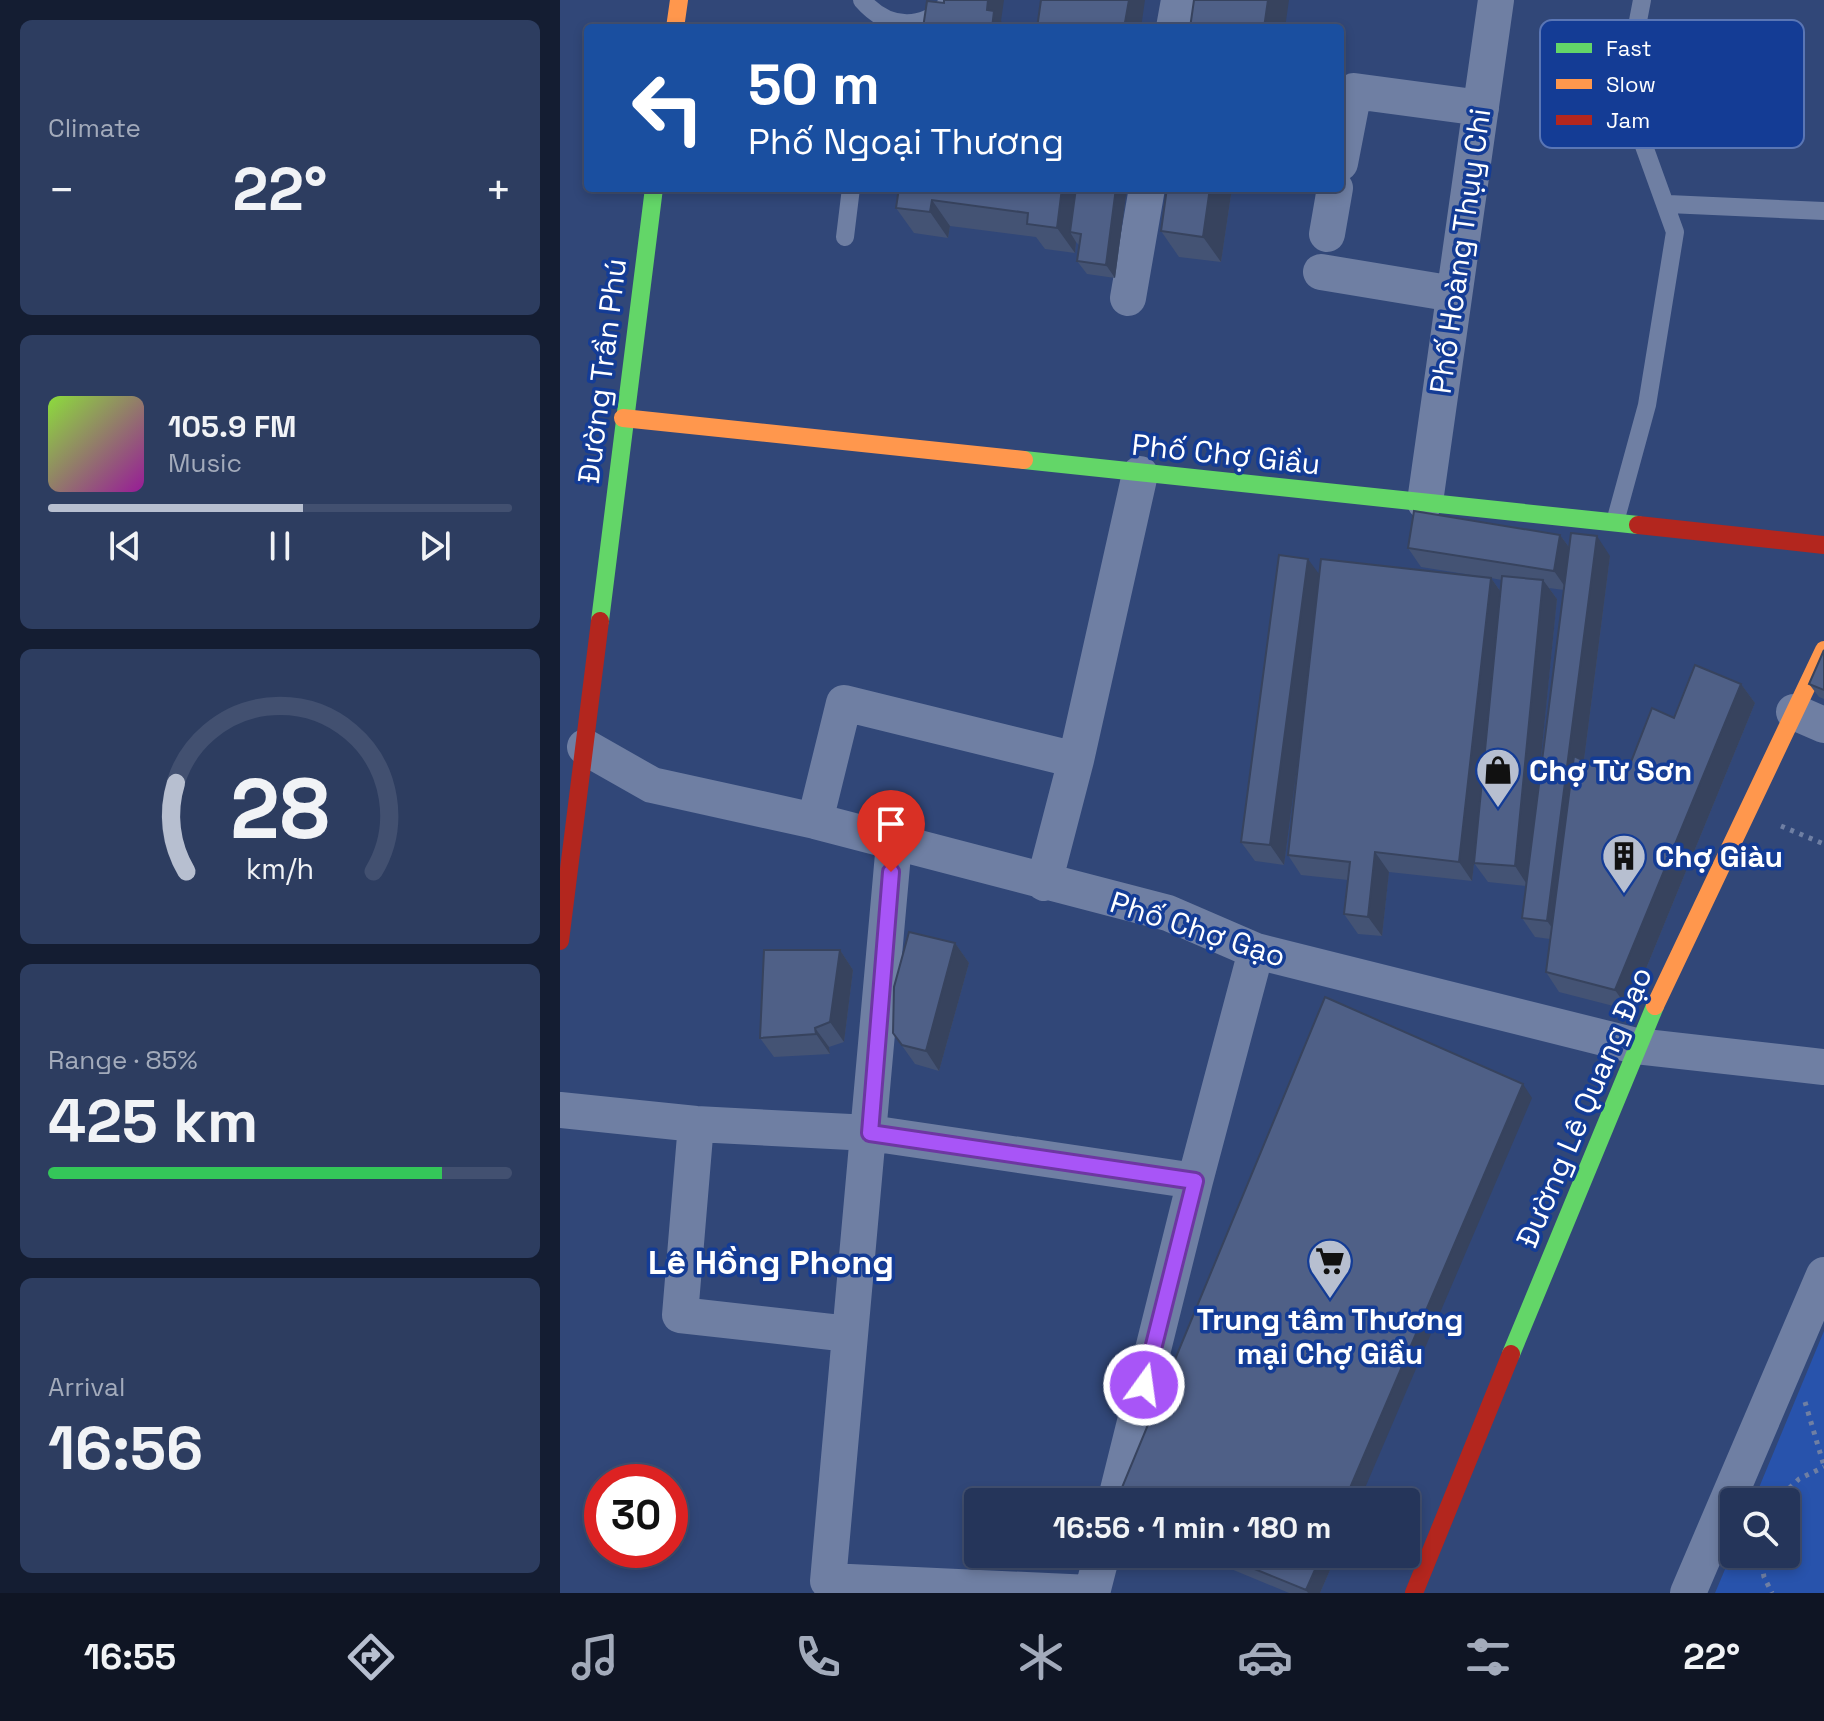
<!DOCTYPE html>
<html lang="en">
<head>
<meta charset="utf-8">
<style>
	body { margin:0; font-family:"Space Grotesk",sans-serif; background:#2d3d60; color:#f1f3f6; height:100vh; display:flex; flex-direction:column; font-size:30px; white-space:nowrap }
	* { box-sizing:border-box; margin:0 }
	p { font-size:26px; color:#a3abbb }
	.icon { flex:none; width:44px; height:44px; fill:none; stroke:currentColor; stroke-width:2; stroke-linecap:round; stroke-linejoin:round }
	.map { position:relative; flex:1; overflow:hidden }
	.side { display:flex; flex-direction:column; gap:20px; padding:20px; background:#141d32; width:560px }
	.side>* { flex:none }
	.guide { position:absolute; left:24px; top:24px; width:760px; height:168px; border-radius:8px; box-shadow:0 4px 12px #0003,0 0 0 2px #425070; background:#1a4fa0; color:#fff; overflow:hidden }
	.controls { position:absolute; left:1160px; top:1488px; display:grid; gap:16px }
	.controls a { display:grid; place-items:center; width:80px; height:80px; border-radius:8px; background:#25355a; box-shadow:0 4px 12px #0003,0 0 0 2px #425070; font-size:40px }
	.speed { position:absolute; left:24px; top:1464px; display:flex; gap:16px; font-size:40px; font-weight:700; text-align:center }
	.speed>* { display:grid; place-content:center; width:104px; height:104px; border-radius:50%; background:#25355a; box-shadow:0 4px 12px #0003,0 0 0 2px #425070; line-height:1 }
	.speed .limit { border:12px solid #d22; background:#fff; color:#111 }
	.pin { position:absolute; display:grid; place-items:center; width:68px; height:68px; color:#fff; margin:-82px -34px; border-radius:50% 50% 50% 0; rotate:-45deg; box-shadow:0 0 8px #0007 }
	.pin .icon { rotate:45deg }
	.me { position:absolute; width:88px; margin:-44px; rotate:14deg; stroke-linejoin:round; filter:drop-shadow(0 0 6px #0008) }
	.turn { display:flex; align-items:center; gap:28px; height:168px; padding:0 32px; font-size:36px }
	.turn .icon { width:104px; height:104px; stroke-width:2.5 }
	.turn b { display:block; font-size:56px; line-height:68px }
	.big { font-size:60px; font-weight:700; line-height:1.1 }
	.side .tile { flex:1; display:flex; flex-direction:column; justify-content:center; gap:12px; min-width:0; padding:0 28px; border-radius:12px; background:#2d3d60 }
	.side .dial { align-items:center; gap:0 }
	.dial svg { height:208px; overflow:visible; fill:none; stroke:#425070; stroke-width:7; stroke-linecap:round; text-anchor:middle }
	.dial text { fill:#f1f3f6; stroke:none }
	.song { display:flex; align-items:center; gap:24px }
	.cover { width:96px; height:96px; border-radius:12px; background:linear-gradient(135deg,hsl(90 70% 55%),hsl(300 70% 35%)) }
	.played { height:8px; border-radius:4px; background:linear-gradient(90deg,#b7bfd0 55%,#425070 55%) }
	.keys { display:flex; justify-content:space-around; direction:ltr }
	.heat { display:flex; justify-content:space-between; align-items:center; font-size:44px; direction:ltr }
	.charge { height:12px; border-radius:6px; background:linear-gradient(90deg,#34c759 85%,#425070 0) }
	.trip { position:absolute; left:404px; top:1488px; width:456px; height:80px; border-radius:8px; background:#25355a; box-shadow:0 4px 12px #0003,0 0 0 2px #425070; font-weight:700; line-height:80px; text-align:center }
	.dock { display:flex; height:128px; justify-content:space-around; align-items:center; background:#0f1524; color:#a3abbb }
	.dock .icon { width:56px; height:56px }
	.dock .current { color:#b7bfd0 }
	.dock b { font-size:36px; color:#f1f3f6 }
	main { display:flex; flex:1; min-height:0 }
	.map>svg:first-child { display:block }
</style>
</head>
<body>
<main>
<section class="side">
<div class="tile"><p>Climate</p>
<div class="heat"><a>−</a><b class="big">22°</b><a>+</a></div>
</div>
<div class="tile">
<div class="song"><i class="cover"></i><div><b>105.9 FM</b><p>Music</p></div></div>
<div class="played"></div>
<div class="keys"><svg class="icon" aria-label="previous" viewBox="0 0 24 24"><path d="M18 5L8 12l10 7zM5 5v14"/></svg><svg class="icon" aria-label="pause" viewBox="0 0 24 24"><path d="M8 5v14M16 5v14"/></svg><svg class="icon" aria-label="next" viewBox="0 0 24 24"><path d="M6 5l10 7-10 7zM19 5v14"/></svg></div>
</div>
<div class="tile dial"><svg viewBox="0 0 100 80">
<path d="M14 69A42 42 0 1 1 86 69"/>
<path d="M14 69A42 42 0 0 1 10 35" stroke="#b7bfd0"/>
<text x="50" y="56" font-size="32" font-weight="700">28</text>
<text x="50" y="72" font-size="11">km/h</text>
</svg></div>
<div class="tile"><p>Range · 85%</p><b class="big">425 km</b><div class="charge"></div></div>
<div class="tile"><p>Arrival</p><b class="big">16:56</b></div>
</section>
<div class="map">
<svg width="1264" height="1593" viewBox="0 0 1264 1593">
	<rect width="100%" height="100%" fill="#314778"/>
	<path fill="#2853ac" d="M1264,1331v262h-109l19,-45v6h52v-52h-33z"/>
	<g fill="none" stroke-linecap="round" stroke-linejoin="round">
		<path stroke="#6f7fa3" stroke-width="5" stroke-dasharray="4 6" stroke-linecap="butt" d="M1221,826l43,18
			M1245,1402l19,64
			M1215,1502l24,-23 25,-12
			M1200,1554l4,23 8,16"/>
		<path stroke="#6f7fa3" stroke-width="18" d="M302,0c26,30 63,32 88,0
			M1108,204l156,7
			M285,237l6,-49
			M1055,522l32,-117 28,-173 -35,-97 -12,-62 14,-73"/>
		<path stroke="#6f7fa3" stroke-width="36" d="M614,28l5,-28
			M780,163l14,-72 127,17
			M767,234l8,-46
			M761,272l133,22
			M568,298l19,-110
			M865,502l71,-502
			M1234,712l30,13
			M25,747l67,38 163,36 353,92 88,38 380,95 188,21
			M516,760l64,-286
			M255,821l29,-118 232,57 -32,123
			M0,1110l136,14 174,9 325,48 -80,321
			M136,1124l-16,191 169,19
			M635,1181l61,-230
			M268,1581l66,-738
			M268,1581l263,12
			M532,1593l10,-39
			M1128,1593l136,-318"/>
		<path stroke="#63d668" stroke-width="18" d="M464,460l614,65
			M40,621l54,-433
			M951,1354l144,-348"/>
		<path stroke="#ff974d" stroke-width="18" d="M115,28l4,-28
			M63,418l401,42
			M1095,1006l169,-356"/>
		<path stroke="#b3261e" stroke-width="18" d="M1078,525l186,20
			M0,941l40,-320
			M854,1593l97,-239"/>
	</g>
	<path fill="#445374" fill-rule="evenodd" d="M339,188h228l-12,90 -28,-4 -10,-13 2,-16 -3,-3 -1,11 -30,-4 -9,-12 -86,-11 -2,12 -34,-5 -18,-25z
		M607,188h65l-11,74 -42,-5 -18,-26z
		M1000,535l9,12 41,9 -26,204 40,20 50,-62 67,-34 14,19 -126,307 -70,-18 -13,-20 4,-33 -15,-2 -13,-19 4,-32 -38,-4 -14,-19 -2,18 -83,-9 -7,64 -24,-2 -14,-20 4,-34 -47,-5 -13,-20 15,-136 -19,146 -29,-4 -14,-19 79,-267 164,2 -63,-10 -13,-19zM931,578l11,2 -1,12zM989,588l15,2 -27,205 20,-196z
		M1264,650v49l-5,-2 -10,-13z
		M395,943l14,20 -30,108 -24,-7 -22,-31z
		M280,950l13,20 -9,72 -15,5 1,7 -56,3 -14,-19z
		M635,1554h142l-17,39h-31z"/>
	<path fill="#37435e" d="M428,0h16l-3,21 5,7h-14l-5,-18z
		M569,0h16l-4,28h-17z
		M708,0h21l-4,28h-21z
		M502,188h21l-13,44 6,10 -1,11 -18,-25z
		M556,188h11l-12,90 -9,-13z
		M650,188h22l-11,74 -18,-25z
		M372,200l18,26 -2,12 -18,-26z
		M1000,535l14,19 -6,37 -14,-20z
		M1037,536l13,20 -49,384 -14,-19z
		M748,559l14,19 -38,287 -14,-20z
		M931,578l14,20 -33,283 -13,-19z
		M983,580l14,19 -29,287 -13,-20z
		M1181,684l14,19 -126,307 -14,-20z
		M815,852l14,20 -7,64 -14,-19z
		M395,943l14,20 -30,108 -13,-20z
		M280,950l13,20 -9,72 -14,-20z
		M255,1028l14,19 1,7 -14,-20z
		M963,1084l9,14 -173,404h-15z
		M762,1554h15l-17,39h-12l-2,-3z"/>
	<path fill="#4f6087" stroke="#37435e" stroke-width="2" d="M384,0h44l-1,10 7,1 -2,17h-69l4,-27 17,2z
		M481,0h88l-5,28h-87z
		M634,0h74l-4,28h-74z
		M339,188h163l-5,40 -30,-4 1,-11 -96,-13 -2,12 -34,-4z
		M516,188h40l-10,77 -29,-4 4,-27 -11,-2z
		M607,188h43l-7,49 -42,-6z
		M854,511l146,24 -6,36 -146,-23z
		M1011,533l26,3 -50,385 -25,-3z
		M719,555l29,4 -38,286 -29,-3z
		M761,559l170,19 -32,284 -84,-10 -7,65 -24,-3 6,-52 -62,-7z
		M942,576l41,4 -28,286 -41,-3z
		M1264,650v40l-15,-6z
		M1135,665l46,19 -126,306 -69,-18 28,-216 50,24 28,-72 22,10z
		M349,932l46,11 -29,108 -24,-6 -9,-12 1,-46z
		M204,950h76l-10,72 -15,6 1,6 -56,4z
		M765,997l198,87 -179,418h-228z
		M658,1554h104l-16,36z"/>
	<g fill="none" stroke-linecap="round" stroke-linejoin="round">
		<g stroke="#6d37a1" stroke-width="20">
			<path id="route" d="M331,872l-21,261 325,48 -51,204"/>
		</g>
		<use href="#route" stroke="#a855f7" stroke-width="14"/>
	</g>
	<defs>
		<g id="shop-pin" transform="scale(2.3)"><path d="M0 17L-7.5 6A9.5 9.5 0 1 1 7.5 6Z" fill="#b7bfd0" stroke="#143c95"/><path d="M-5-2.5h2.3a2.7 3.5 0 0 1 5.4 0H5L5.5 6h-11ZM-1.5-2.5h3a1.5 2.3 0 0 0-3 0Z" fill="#111"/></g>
		<g id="building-pin" transform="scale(2.3)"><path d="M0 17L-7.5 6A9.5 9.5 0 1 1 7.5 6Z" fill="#b7bfd0" stroke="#143c95"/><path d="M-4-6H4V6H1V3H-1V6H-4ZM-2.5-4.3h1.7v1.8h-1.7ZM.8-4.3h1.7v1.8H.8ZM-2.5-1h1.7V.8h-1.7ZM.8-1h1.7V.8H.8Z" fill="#111"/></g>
		<g id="supermarket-pin" transform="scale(2.3)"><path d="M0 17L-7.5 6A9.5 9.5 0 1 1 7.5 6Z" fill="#b7bfd0" stroke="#143c95"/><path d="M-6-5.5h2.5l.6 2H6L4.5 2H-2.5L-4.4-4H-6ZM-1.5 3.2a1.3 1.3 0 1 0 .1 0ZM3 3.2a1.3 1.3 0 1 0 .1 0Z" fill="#111"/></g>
	</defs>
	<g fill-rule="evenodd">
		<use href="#shop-pin" x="938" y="770"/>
		<use href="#building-pin" x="1064" y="856"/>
		<use href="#supermarket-pin" x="770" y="1261"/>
	</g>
	<g text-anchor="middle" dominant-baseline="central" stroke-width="7" stroke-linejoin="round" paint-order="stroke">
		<g font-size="30" fill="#fff" stroke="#143c95">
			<text transform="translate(900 251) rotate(-82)">Phố Hoàng Thụy Chi</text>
			<text transform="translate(42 371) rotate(-83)">Đường Trần Phú</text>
			<text transform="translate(666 454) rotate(6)">Phố Chợ Giầu</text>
			<text transform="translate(638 929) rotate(18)">Phố Chợ Gạo</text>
			<text transform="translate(1024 1107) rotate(-67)">Đường Lê Quang Đạo</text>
		</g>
		<g font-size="30" font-weight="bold" fill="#fff" stroke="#143c95" text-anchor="start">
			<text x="969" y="770">Chợ Từ Sơn</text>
			<text x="1095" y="856">Chợ Giàu</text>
			<text x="770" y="1319" text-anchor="middle">Trung tâm Thương<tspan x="770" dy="34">mại Chợ Giầu</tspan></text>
		</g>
		<g font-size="34" font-weight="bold" fill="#fff" stroke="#143c95">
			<text x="211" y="1262">Lê Hồng Phong</text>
		</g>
	</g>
	<rect x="980" y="20" width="264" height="128" rx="12" fill="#143c95" stroke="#5a76b5" stroke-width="2"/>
	<rect x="996" y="43" width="36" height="10" fill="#63d668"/>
	<rect x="996" y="79" width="36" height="10" fill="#ff974d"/>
	<rect x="996" y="115" width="36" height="10" fill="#b3261e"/>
	<g font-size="22" fill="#fff">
		<text x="1046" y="56">Fast</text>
		<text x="1046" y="92">Slow</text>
		<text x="1046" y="128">Jam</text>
	</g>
</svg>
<div class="controls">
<a><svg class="icon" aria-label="search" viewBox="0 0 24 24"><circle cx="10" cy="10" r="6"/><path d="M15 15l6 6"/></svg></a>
</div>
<div class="speed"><div class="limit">30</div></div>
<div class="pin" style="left:331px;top:872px;background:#d93025"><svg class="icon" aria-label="arrive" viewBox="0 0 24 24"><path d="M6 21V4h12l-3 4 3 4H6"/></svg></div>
<svg class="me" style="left:584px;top:1385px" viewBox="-20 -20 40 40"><circle r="17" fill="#a855f7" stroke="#fff" stroke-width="3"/><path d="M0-11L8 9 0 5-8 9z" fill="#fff"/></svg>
<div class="trip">16:56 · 1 min · 180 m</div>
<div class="guide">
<div class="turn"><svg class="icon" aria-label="left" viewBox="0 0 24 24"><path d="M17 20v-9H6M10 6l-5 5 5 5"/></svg><div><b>50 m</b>Phố Ngoại Thương</div></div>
</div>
</div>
</main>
<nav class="dock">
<b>16:55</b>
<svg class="icon current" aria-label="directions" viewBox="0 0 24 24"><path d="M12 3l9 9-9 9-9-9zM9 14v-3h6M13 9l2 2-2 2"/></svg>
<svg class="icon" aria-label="music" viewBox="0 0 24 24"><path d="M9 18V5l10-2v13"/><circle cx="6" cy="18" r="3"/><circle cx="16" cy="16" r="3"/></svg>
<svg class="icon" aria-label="phone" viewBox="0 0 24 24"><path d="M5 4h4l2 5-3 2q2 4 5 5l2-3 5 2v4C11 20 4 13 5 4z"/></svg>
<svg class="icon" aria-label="climate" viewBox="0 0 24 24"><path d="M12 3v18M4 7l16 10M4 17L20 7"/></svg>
<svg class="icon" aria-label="car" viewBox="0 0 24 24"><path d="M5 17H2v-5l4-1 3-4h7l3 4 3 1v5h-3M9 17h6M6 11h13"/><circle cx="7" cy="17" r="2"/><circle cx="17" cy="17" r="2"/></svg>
<svg class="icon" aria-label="filters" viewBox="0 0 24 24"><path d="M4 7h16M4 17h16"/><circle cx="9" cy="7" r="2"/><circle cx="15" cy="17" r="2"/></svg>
<b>22°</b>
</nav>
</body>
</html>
